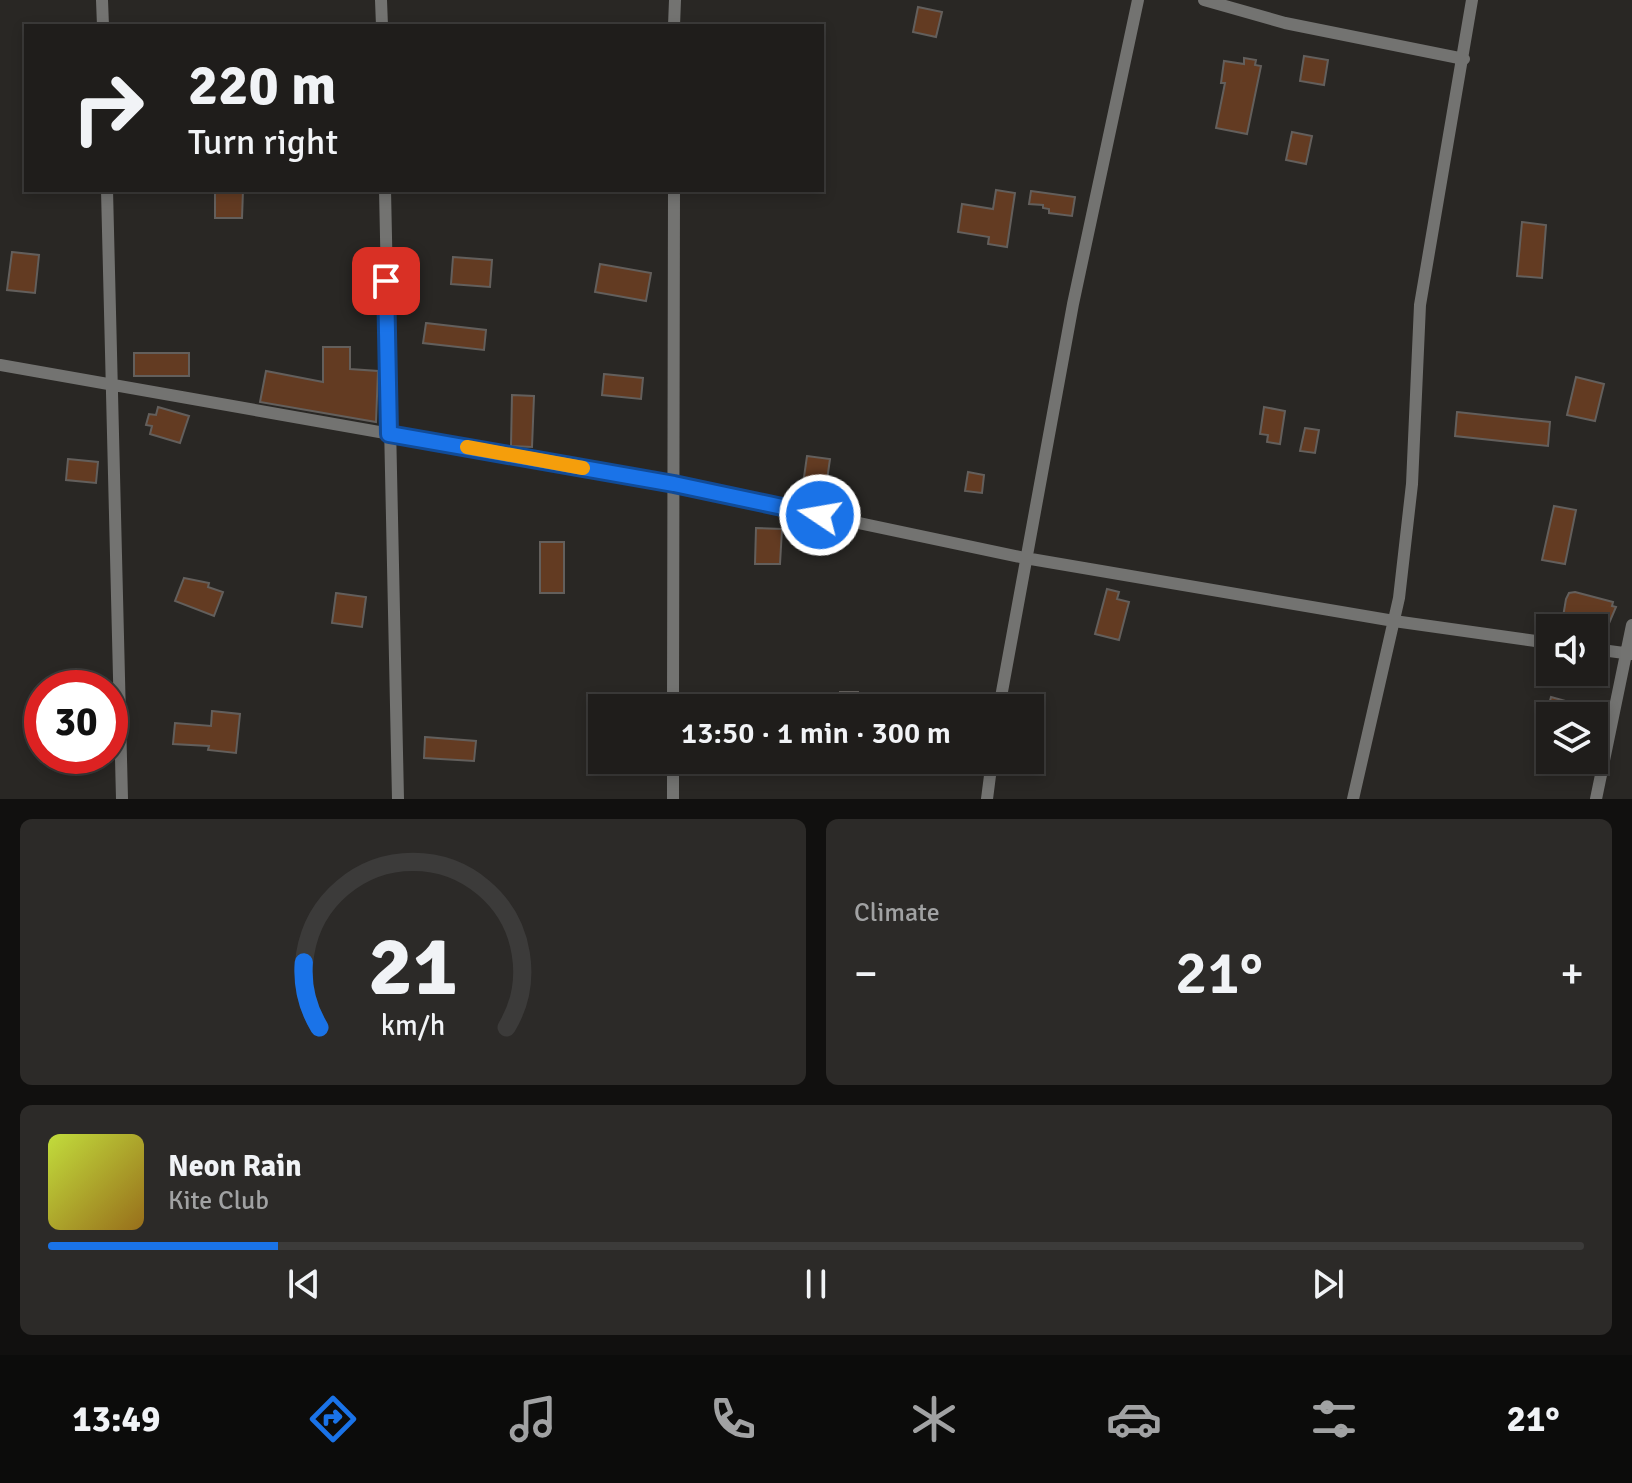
<!DOCTYPE html>
<html lang="en">
<head>
<meta charset="utf-8">
<style>
	body { margin:0; font-family:Signika,sans-serif; background:#2c2a28; color:#f1f3f6; height:100vh; display:flex; flex-direction:column; font-size:30px; white-space:nowrap }
	* { box-sizing:border-box; margin:0 }
	p { font-size:26px; color:#a1a2a3 }
	.icon { flex:none; width:44px; height:44px; fill:none; stroke:currentColor; stroke-width:2; stroke-linecap:round; stroke-linejoin:round }
	.map { position:relative; height:799px; overflow:hidden }
	.side { display:flex; flex-direction:column; gap:20px; padding:20px; background:#11100f; flex:1 }
	.side>* { flex:none }
	.top-card { position:absolute; left:24px; top:24px; width:800px; height:168px; border-radius:0px; box-shadow:0 4px 12px #0003,0 0 0 2px #3c3b3a; background:#1f1d1b; color:#f1f3f6; overflow:hidden }
	.controls { position:absolute; left:1536px; top:614px; display:grid; gap:16px }
	.controls a { display:grid; place-items:center; width:72px; height:72px; border-radius:0px; background:#1f1d1b; box-shadow:0 4px 12px #0003,0 0 0 2px #3c3b3a; font-size:40px }
	.speed { position:absolute; left:24px; top:670px; display:flex; gap:16px; font-size:40px; font-weight:700; text-align:center }
	.speed>* { display:grid; place-content:center; width:104px; height:104px; border-radius:50%; background:#1f1d1b; box-shadow:0 4px 12px #0003,0 0 0 2px #3c3b3a; line-height:1 }
	.speed .limit { border:12px solid #d22; background:#fff; color:#111 }
	.pin { position:absolute; display:grid; place-items:center; width:68px; height:68px; color:#fff; margin:-34px; border-radius:16px; box-shadow:0 4px 12px #0006 }
	.me { position:absolute; width:88px; margin:-44px; rotate:282deg; stroke-linejoin:round; filter:drop-shadow(0 0 6px #0008) }
	.turn { display:flex; align-items:center; gap:28px; height:168px; padding:0 32px; font-size:36px }
	.turn .icon { width:104px; height:104px; stroke-width:2.5 }
	.turn b { display:block; font-size:56px; line-height:68px }
	.big { font-size:60px; font-weight:600; line-height:1.1 }
	.side .widget { flex:1; display:flex; flex-direction:column; justify-content:center; gap:12px; min-width:0; padding:0 28px; border-radius:12px; background:#2c2a28 }
	.side .dial { align-items:center; gap:0 }
	.dial svg { height:208px; overflow:visible; fill:none; stroke:#3c3b3a; stroke-width:7; stroke-linecap:round; text-anchor:middle }
	.dial text { fill:#f1f3f6; stroke:none }
	.song { display:flex; align-items:center; gap:24px }
	.cover { width:96px; height:96px; border-radius:12px; background:linear-gradient(135deg,hsl(70 70% 55%),hsl(40 70% 35%)) }
	.played { height:8px; border-radius:4px; background:linear-gradient(90deg,#1a73e8 15%,#3c3b3a 15%) }
	.keys { display:flex; justify-content:space-around; direction:ltr }
	.heat { display:flex; justify-content:space-between; align-items:center; font-size:44px; direction:ltr }
	.side .tiles { flex:1; display:grid; gap:20px; grid-template-columns:1fr 1fr }
	.widget:last-child { grid-column:span 2 }
	.trip { position:absolute; left:588px; top:694px; width:456px; height:80px; border-radius:0px; background:#1f1d1b; box-shadow:0 4px 12px #0003,0 0 0 2px #3c3b3a; font-weight:600; line-height:80px; text-align:center }
	.tab-bar { display:flex; height:128px; justify-content:space-around; align-items:center; background:#0c0c0b; color:#a1a2a3 }
	.tab-bar .icon { width:56px; height:56px }
	.tab-bar .active { color:#1a73e8 }
	.tab-bar b { font-size:36px; color:#f1f3f6 }
	.map>svg:first-child { display:block }
</style>
</head>
<body>
<div class="map">
<svg width="1632" height="799" viewBox="0 0 1632 799">
	<rect width="100%" height="100%" fill="#292724"/>
	<path fill="#633b22" stroke="#635f5c" stroke-width="2" d="M918,7l24,5 -6,25 -23,-5z
		M1304,56l24,4 -4,25 -24,-4z
		M1244,58l12,2 -1,5 6,1 -14,68 -31,-6 9,-45h-4l3,-22 20,3z
		M1292,132l20,4 -6,28 -20,-4z
		M215,190h28l-1,28h-27z
		M996,190l19,3 -8,54 -19,-3 1,-7 -31,-5 4,-28 31,5z
		M1031,191l44,6 -3,19 -23,-3v-4l-6,-1v-3l-14,-1z
		M1522,222l24,3 -4,53 -25,-2z
		M12,252l27,3 -4,38 -28,-3z
		M453,257l39,3 -2,27 -39,-3z
		M600,264l51,9 -5,28 -51,-9z
		M426,323l60,7 -2,20 -61,-7z
		M323,347h27v22l28,2 -2,51 -116,-20 6,-31 57,11z
		M134,353h55v23h-55z
		M604,374l39,4 -2,21 -39,-4z
		M1576,377l28,7 -9,37 -28,-6z
		M512,395l22,1 -2,51 -21,-1z
		M158,407l31,9 -9,27 -30,-9 2,-8 -6,-1 3,-11 7,1z
		M1264,407l21,4 -5,33 -13,-2 1,-7 -8,-1z
		M1457,412l93,10 -2,24 -93,-10z
		M1305,428l14,2 -4,23 -15,-2z
		M807,456l23,3 -5,35 -23,-3z
		M68,459l30,3 -2,21 -30,-3z
		M968,472l16,3 -2,18 -17,-2z
		M1554,506l22,4 -11,54 -23,-4z
		M756,528l26,1 -2,35h-25z
		M540,542h24v51h-24z
		M184,578l25,5 -1,4 15,5 -9,24 -39,-15z
		M1107,589l12,3 -2,7 12,3 -10,38 -24,-6z
		M1575,592l38,10 -1,4 4,1 -9,21 -44,-11 3,-18 3,-6z
		M336,593l30,4 -4,30 -30,-4z
		M56,674l47,8v6h-50z
		M840,692h18l1,16h-18z
		M1551,697l54,15 -1,4h-58z
		M212,711l28,3 -4,39 -28,-3 1,-4 -36,-2 2,-21 36,3z
		M425,737l51,4 -2,20 -50,-3z"/>
	<g fill="none" stroke-linecap="round" stroke-linejoin="round">
		<path stroke="#737371" stroke-width="12" d="M102,0l1,26
			M381,0l1,26
			M1204,0l81,23 179,36
			M674,26l1,-26
			M107,190l15,609
			M385,190l13,609
			M0,365l674,119 351,74 369,63 156,22
			M1594,649l38,5
			M673,708l1,-518
			M999,708l74,-404 65,-304
			M673,799v-39
			M987,799l5,-39
			M1353,799l46,-201 13,-114 8,-179 52,-305
			M1596,799l36,-174"/>
	</g>
	<g fill="none" stroke-linecap="round" stroke-linejoin="round">
		<g stroke="#114b97" stroke-width="20">
			<path id="route" d="M386,281l3,153 285,50 146,31"/>
		</g>
		<use href="#route" stroke="#1a73e8" stroke-width="14"/>
		<path stroke="#f59e0b" stroke-width="14" d="M467,447l116,21"/>
	</g>
</svg>
<div class="controls">
<a><svg class="icon" aria-label="sound" viewBox="0 0 24 24"><path d="M4 9h4l5-4v14l-5-4H4zM17 9q2 3 0 6"/></svg></a>
<a><svg class="icon" aria-label="layers" viewBox="0 0 24 24"><path d="M12 4l9 5-9 5-9-5zM3 14l9 5 9-5"/></svg></a>
</div>
<div class="speed"><div class="limit">30</div></div>
<div class="pin" style="left:386px;top:281px;background:#d93025"><svg class="icon" aria-label="arrive" viewBox="0 0 24 24"><path d="M6 21V4h12l-3 4 3 4H6"/></svg></div>
<svg class="me" style="left:820px;top:515px" viewBox="-20 -20 40 40"><circle r="17" fill="#1a73e8" stroke="#fff" stroke-width="3"/><path d="M0-11L8 9 0 5-8 9z" fill="#fff"/></svg>
<div class="trip">13:50 · 1 min · 300 m</div>
<div class="top-card">
<div class="turn"><svg class="icon" aria-label="right" viewBox="0 0 24 24"><path d="M7 20v-9h11M14 6l5 5-5 5"/></svg><div><b>220 m</b>Turn right</div></div>
</div>
</div>
<section class="side">
<div class="tiles">
<div class="widget dial"><svg viewBox="0 0 100 80">
<path d="M14 69A42 42 0 1 1 86 69"/>
<path d="M14 69A42 42 0 0 1 8 44" stroke="#1a73e8"/>
<text x="50" y="56" font-size="32" font-weight="700">21</text>
<text x="50" y="72" font-size="11">km/h</text>
</svg></div>
<div class="widget"><p>Climate</p>
<div class="heat"><a>−</a><b class="big">21°</b><a>+</a></div>
</div>
<div class="widget">
<div class="song"><i class="cover"></i><div><b>Neon Rain</b><p>Kite Club</p></div></div>
<div class="played"></div>
<div class="keys"><svg class="icon" aria-label="previous" viewBox="0 0 24 24"><path d="M18 5L8 12l10 7zM5 5v14"/></svg><svg class="icon" aria-label="pause" viewBox="0 0 24 24"><path d="M8 5v14M16 5v14"/></svg><svg class="icon" aria-label="next" viewBox="0 0 24 24"><path d="M6 5l10 7-10 7zM19 5v14"/></svg></div>
</div>
</div>
</section>
<nav class="tab-bar">
<b>13:49</b>
<svg class="icon active" aria-label="directions" viewBox="0 0 24 24"><path d="M12 3l9 9-9 9-9-9zM9 14v-3h6M13 9l2 2-2 2"/></svg>
<svg class="icon" aria-label="music" viewBox="0 0 24 24"><path d="M9 18V5l10-2v13"/><circle cx="6" cy="18" r="3"/><circle cx="16" cy="16" r="3"/></svg>
<svg class="icon" aria-label="phone" viewBox="0 0 24 24"><path d="M5 4h4l2 5-3 2q2 4 5 5l2-3 5 2v4C11 20 4 13 5 4z"/></svg>
<svg class="icon" aria-label="climate" viewBox="0 0 24 24"><path d="M12 3v18M4 7l16 10M4 17L20 7"/></svg>
<svg class="icon" aria-label="car" viewBox="0 0 24 24"><path d="M5 17H2v-5l4-1 3-4h7l3 4 3 1v5h-3M9 17h6M6 11h13"/><circle cx="7" cy="17" r="2"/><circle cx="17" cy="17" r="2"/></svg>
<svg class="icon" aria-label="filters" viewBox="0 0 24 24"><path d="M4 7h16M4 17h16"/><circle cx="9" cy="7" r="2"/><circle cx="15" cy="17" r="2"/></svg>
<b>21°</b>
</nav>
</body>
</html>
